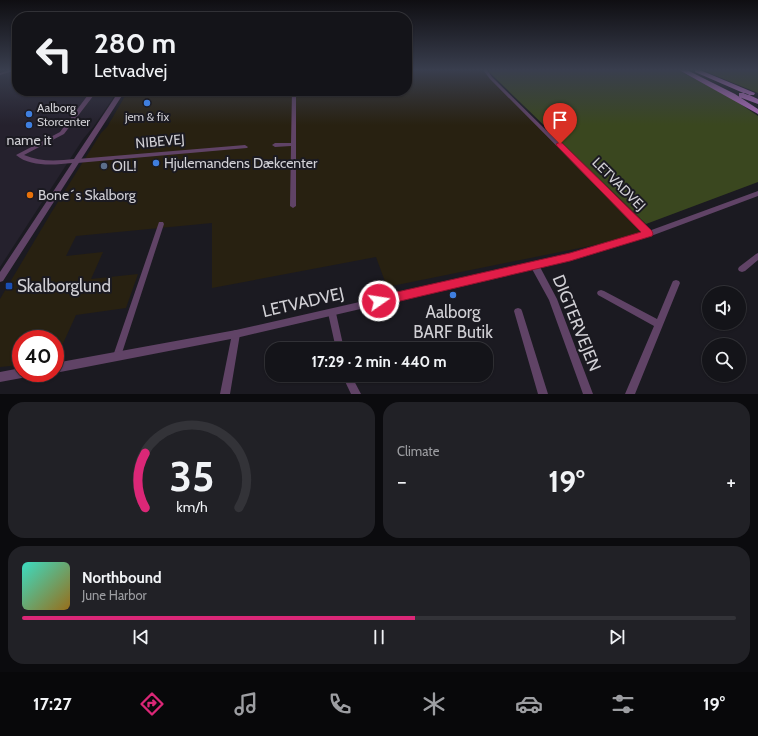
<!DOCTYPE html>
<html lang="en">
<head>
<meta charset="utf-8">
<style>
	body { margin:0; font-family:Cabin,sans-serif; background:#212126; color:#f1f3f6; height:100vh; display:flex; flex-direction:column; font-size:15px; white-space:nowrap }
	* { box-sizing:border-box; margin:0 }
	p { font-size:13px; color:#9d9ea2 }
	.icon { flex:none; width:22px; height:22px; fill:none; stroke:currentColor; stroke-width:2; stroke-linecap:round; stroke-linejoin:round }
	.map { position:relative; height:394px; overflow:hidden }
	.drawer { display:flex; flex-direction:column; gap:8px; padding:8px; background:#0b0b0e; flex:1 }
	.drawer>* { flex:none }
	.top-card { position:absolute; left:12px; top:12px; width:400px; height:84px; border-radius:16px; box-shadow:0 1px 3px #0004,0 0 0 1px #333338; background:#141419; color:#f1f3f6; overflow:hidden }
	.fabs { position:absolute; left:702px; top:286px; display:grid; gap:8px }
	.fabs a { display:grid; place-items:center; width:44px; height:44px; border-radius:50%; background:#141419; box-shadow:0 1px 3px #0004,0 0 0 1px #333338; font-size:20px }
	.speed { position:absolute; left:12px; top:330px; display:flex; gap:8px; font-size:20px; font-weight:700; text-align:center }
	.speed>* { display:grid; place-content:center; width:52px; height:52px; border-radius:50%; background:#141419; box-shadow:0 1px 3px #0004,0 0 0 1px #333338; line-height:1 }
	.speed .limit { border:6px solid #d22; background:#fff; color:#111 }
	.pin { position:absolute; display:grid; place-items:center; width:34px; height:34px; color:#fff; margin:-41px -17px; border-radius:50% 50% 50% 0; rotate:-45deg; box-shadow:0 0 4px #0007 }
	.pin .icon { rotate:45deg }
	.me { position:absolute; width:44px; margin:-22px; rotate:77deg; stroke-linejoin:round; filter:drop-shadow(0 0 3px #0008) }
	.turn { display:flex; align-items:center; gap:14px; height:84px; padding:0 16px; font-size:18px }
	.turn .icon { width:52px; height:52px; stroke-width:2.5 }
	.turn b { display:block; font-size:28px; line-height:34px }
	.big { font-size:30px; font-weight:700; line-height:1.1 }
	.drawer .widget { flex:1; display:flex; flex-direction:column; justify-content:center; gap:6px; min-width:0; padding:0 14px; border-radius:16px; background:#212126 }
	.drawer .dial { align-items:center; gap:0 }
	.dial svg { height:104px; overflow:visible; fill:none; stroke:#333338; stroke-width:7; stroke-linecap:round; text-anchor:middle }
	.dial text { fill:#f1f3f6; stroke:none }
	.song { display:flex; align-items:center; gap:12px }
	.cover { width:48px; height:48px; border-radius:6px; background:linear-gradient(135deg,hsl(170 70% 55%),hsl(40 70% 35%)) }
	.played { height:4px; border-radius:2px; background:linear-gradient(90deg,#db2777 55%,#333338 55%) }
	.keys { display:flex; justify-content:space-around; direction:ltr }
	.heat { display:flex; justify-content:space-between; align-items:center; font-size:22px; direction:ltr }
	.drawer .tiles { flex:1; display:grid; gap:8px; grid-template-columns:1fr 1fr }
	.widget:last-child { grid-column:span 2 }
	.trip { position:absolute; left:265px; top:342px; width:228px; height:40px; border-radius:16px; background:#141419; box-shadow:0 1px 3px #0004,0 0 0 1px #333338; font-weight:700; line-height:40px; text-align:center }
	.menu { display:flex; height:64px; justify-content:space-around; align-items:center; background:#08080a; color:#9d9ea2 }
	.menu .icon { width:28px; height:28px }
	.menu .on { color:#db2777 }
	.menu b { font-size:18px; color:#f1f3f6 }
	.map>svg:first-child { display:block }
</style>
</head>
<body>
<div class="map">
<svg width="758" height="394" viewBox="0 0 758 394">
	<rect width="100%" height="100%" fill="#1b1a21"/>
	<path fill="#25212d" d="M0,70h17v21h97l-1,1h2l-2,6 -19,28 -11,13 -83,128z"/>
	<path fill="#282111" d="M407,70h74l168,164 -262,53 -11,-30 -164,31v-65l-136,13 -10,20 37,-4 -12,27 47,-5 -12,34 -50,7 -21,46v-22h-34v26l-21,2v-68l51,-86 50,-80 6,-6 21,-36h279z"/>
	<path fill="#3a471f" d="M489,70h189l55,29 25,17v66l-112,42 -157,-152z
		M703,70h55v23l-49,-20z"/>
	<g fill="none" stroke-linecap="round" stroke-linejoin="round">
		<path fill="#604366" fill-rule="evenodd" d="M11,70h5l-16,5v-2z
			M483,70h4l5,7 158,155 1,2 -1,2h-4l-156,-157z
			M138,91h34l-2,1 -50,2 -2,-1 2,-1z
			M292,91h4v115l-3,2 -3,-2 1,-60 -16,1 -3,-2 3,-2h16z
			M245,145l3,2 -1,1 -170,15 -3,-2 3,-2z
			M159,222h4l1,2 -43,132 -1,3 -3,1 -3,-1 -1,-3z
			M758,253v7l-13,11 -3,1 -3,-1 -1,-2 1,-2 17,-13z
			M676,280l3,1 1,2 -45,111h-10l29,-68 -56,-31 -1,-2 1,-2 3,-1 3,1 53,28 15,-36 1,-2z
			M518,308l3,1 1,2 26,83h-10l-24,-83 1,-2z
			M332,310l3,1 1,2 8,36h-8l-8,-36 1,-2z
			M236,330l3,1 1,3 -10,60h-10l12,-60 1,-3z
			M342,375h9l10,19h-10z"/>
		<path fill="#604366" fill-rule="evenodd" d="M91,91h6l-33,43 -40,21c16,7 33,6 50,4l45,-68h6l-122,190 -3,1v-10l72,-109c-18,2 -42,4 -56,-8l44,-23z
			M758,191v5l-107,40 -81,24 -30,7 17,32 36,95h-10l-34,-94 -17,-31 -296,69 -181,35v-10l181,-33 334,-76 76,-22z
			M21,368v5h7l-1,4 -27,5v-10z"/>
		<path fill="#b470c2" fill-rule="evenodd" d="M679,70h8l48,24 23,15v5z
			M695,70h5l55,23 -1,2h-6l-53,-23z
			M739,93h6l13,6v5l-19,-7z"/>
	</g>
	<linearGradient id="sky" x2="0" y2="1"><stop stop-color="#0f0e12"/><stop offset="0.56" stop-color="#393e4e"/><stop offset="1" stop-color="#393e4e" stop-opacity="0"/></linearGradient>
	<rect width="758" height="125" fill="url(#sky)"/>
	<path fill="#e11d48" stroke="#92132f" d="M560,142l2,1 90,88 1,3 -1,2 -82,25 -191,45 -4,-1 -2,-4 2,-3 4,-2 191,-43 71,-21 -84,-86 -1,-2z"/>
	<g fill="#3f7fe0" stroke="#1b1a21" stroke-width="1.5">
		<circle cx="147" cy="103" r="4"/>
		<circle cx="29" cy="114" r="4"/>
		<circle cx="29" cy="125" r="4"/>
		<circle cx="156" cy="163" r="4"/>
		<circle cx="453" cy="295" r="4"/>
	</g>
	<circle fill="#5c6f8a" stroke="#1b1a21" stroke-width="1.5" cx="104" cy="166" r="4"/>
	<circle fill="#e8710a" stroke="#1b1a21" stroke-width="1.5" cx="30" cy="195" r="4"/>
	<rect fill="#1a4fb4" stroke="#1b1a21" stroke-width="1.5" x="5" y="282" width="8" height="8" rx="2"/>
	<g text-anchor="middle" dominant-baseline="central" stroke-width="4" stroke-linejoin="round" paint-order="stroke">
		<g font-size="12" fill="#d1d0d5" stroke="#1b1a21" text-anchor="start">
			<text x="37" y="107">Aalborg<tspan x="37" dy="14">Storcenter</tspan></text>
			<text x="147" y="116" text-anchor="middle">jem &amp; fix</text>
		</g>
		<g font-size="14" fill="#d1d0d5" stroke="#1b1a21" text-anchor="start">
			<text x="29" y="140" text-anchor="middle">name it</text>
			<text x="164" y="163">Hjulemandens Dækcenter</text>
			<text x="112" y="166">OIL!</text>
			<text x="38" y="195">Bone´s Skalborg</text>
		</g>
		<g font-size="14" fill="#d1d0d5" stroke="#1b1a21">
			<text transform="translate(160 141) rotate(-5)">NIBEVEJ</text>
			<text transform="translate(619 184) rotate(45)">LETVADVEJ</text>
		</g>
		<g font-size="17" fill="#d1d0d5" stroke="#1b1a21" text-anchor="start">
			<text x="17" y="286">Skalborglund</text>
			<text x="453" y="312" text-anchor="middle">Aalborg<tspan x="453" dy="20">BARF Butik</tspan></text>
		</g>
		<g font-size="17" fill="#d1d0d5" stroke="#1b1a21">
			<text transform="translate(303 302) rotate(-13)">LETVADVEJ</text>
			<text transform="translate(577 323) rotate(68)">DIGTERVEJEN</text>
		</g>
	</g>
</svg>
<div class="fabs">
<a><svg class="icon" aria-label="sound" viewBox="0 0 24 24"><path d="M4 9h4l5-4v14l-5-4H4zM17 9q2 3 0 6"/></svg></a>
<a><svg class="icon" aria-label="search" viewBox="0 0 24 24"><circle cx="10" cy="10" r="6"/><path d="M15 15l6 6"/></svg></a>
</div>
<div class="speed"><div class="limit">40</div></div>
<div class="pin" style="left:560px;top:144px;background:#d93025"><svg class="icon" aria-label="arrive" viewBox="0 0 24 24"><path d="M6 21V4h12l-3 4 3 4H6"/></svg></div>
<svg class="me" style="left:379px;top:301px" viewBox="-20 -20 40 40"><circle r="17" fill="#e11d48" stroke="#fff" stroke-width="3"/><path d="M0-11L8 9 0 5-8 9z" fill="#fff"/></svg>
<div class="trip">17:29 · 2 min · 440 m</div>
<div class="top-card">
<div class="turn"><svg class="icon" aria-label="left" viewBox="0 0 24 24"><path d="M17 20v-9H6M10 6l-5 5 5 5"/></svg><div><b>280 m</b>Letvadvej</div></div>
</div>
</div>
<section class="drawer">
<div class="tiles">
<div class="widget dial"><svg viewBox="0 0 100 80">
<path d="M14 69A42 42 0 1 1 86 69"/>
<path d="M14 69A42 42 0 0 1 14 27" stroke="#db2777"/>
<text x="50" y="56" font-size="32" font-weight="700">35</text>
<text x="50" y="72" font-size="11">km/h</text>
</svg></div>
<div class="widget"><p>Climate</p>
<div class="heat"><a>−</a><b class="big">19°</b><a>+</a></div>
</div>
<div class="widget">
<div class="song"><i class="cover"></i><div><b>Northbound</b><p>June Harbor</p></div></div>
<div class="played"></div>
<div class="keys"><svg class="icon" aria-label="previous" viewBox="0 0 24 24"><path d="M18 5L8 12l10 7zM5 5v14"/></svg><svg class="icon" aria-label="pause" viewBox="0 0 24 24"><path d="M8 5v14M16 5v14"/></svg><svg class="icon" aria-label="next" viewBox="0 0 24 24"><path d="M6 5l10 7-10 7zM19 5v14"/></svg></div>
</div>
</div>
</section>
<nav class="menu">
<b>17:27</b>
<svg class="icon on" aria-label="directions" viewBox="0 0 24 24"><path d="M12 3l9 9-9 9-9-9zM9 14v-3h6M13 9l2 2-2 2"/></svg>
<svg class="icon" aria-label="music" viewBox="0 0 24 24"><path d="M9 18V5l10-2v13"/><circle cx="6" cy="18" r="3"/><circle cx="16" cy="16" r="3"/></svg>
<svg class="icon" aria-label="phone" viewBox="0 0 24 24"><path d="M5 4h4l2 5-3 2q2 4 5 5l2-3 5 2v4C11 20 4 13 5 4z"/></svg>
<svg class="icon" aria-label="climate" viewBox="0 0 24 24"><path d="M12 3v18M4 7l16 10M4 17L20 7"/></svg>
<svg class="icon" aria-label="car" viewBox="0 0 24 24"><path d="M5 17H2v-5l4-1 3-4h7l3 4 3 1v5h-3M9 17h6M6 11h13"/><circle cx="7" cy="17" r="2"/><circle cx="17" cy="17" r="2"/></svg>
<svg class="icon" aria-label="filters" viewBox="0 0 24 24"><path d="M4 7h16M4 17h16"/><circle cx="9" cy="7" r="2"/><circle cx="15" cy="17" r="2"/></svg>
<b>19°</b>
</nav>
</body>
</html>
